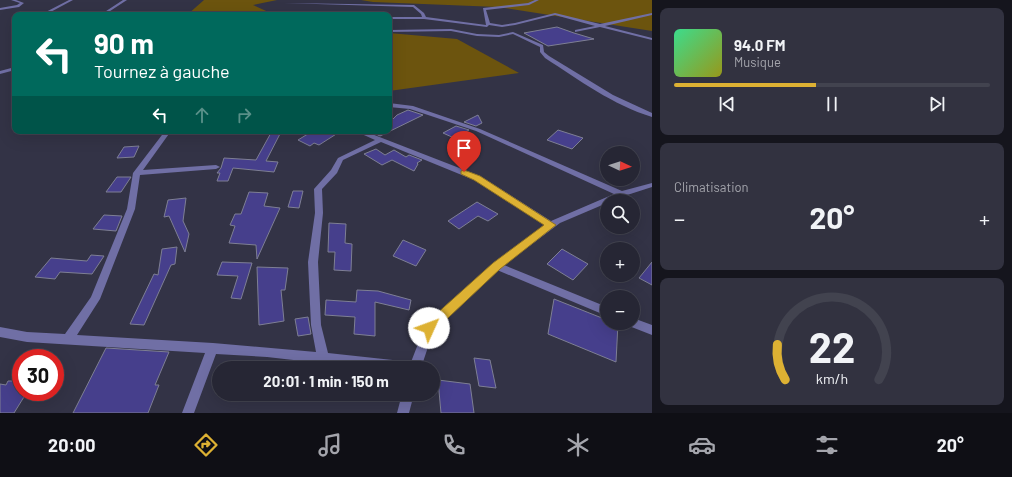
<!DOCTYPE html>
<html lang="fr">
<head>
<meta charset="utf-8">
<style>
	body { margin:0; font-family:Barlow,sans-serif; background:#323240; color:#f1f3f6; height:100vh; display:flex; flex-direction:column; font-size:15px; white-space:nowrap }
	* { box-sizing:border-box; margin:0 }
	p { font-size:13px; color:#a4a5ac }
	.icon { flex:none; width:22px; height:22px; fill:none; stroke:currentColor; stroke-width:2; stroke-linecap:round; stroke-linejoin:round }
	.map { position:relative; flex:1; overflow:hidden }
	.drawer { display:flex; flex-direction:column; gap:8px; padding:8px; background:#15151d; width:360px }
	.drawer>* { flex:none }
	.hud { position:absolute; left:12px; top:12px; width:380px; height:122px; border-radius:8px; box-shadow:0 4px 16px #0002,0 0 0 1px #42434f; background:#00695c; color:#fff; overflow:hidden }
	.needle { width:26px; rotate:94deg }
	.buttons { position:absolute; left:600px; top:146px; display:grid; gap:8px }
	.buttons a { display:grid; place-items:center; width:40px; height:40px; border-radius:50%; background:#262634; box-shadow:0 4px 16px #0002,0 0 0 1px #42434f; font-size:20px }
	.speed { position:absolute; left:12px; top:349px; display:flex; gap:8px; font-size:20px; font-weight:700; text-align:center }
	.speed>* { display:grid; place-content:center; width:52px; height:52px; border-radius:50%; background:#262634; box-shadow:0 4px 16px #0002,0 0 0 1px #42434f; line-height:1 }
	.speed .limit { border:6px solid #d22; background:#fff; color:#111 }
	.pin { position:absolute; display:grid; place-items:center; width:34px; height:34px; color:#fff; margin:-41px -17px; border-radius:50% 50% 50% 0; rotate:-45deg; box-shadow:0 0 4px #0007 }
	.pin .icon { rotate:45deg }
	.me { position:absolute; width:44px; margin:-22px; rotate:47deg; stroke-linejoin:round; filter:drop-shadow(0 0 3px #0008) }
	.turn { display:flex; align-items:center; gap:14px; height:84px; padding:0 16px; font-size:18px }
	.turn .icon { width:52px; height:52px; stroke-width:2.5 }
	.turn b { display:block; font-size:28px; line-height:34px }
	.lanes { display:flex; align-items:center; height:38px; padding:0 16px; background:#0003; justify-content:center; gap:20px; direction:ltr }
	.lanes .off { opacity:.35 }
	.big { font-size:30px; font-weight:700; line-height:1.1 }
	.drawer .widget { flex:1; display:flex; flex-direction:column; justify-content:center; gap:6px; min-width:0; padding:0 14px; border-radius:8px; background:#323240 }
	.drawer .dial { align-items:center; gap:0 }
	.dial svg { height:104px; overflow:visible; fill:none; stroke:#42434f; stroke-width:7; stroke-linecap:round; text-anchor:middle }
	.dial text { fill:#f1f3f6; stroke:none }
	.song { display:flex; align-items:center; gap:12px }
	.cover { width:48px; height:48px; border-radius:6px; background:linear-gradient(135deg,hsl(150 70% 55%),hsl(60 70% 35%)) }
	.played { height:4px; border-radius:2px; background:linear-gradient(90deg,#ddb133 45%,#42434f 45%) }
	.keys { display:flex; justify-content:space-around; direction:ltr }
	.heat { display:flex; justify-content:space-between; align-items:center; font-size:22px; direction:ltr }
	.trip { position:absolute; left:212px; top:361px; width:228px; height:40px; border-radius:20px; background:#262634; box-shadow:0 4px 16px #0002,0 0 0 1px #42434f; font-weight:700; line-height:40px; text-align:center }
	.dock { display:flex; height:64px; justify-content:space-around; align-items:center; background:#0f0f15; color:#a4a5ac }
	.dock .icon { width:28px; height:28px }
	.dock .active { color:#ddb133 }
	.dock b { font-size:18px; color:#f1f3f6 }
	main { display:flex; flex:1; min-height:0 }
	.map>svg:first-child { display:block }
</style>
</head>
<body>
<main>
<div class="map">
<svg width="652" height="413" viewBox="0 0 652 413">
	<rect width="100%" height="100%" fill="#333346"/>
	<path fill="#6c540e" d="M204,0h73l-24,5 22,10h-88z
		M361,0h291v31l-154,-24 -125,-5z
		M389,33l68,6 62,34 -130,18z"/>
	<path fill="#463f8c" stroke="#7e7f94" d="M557,27l17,6 20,6 -46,7 -24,-13z
		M408,110l15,5 -43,21 -4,-2 4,-3h9v-8l8,-8z
		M478,115l4,8 -6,3 -12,-4z
		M456,126l13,4 -15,8 -11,-5z
		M558,130l25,8 -11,11 -25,-9z
		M272,131l9,1 -15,29 12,1 -4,10 -41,-4 -5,13h-11l3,-8h-3l4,-5 3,-10 32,2z
		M318,131h23l-22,14 -5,-2 -4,3 -12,-6 13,-8 3,2z
		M139,146l-5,11 -17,1 7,-11z
		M376,149l9,6 9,-5 12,7 3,-2 13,5 -5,3 1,1 -4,7 -22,-11 -10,5 -18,-11z
		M117,177h14l-10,15h-15z
		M293,191h10l-4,17 -11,-1z
		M249,192l19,1 -4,13 16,2 -23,51 -1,-14 -27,-2 6,-17 -5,-1 5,-11h6z
		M186,198l-3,23 6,13 -4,18 -16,-36 -5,1 4,-17z
		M477,202l21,12 -10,7 -10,-5 -19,13 -11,-8z
		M104,215l18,1 -6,15 -23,-2z
		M329,223l17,1 -1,19 7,1 -1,27 -17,-1 1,-18h-7z
		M403,240l23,10 -10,16 -23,-10z
		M177,247l-2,17 -4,1 -27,60 -14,-1 24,-50 4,1 4,-26z
		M562,249l26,15 -15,16 -26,-16z
		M91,255l13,1 -12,18 -32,-2 -5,7 -20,-2 16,-19 36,3z
		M222,262l30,1 -11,36 -10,-1 7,-22 -21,-1z
		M652,262v23l-13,-7z
		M257,267l31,1 -3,22h-4l3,31 -25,4z
		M357,290l21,1 33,9 -2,10 -34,-8v34l-21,-2 1,-17 -30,-2 1,-15 30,2z
		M554,299l53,21v3h11l-2,39 -68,-28z
		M308,317l3,17 -13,2 -3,-17z
		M106,348l63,4 -14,33h4l-11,28h-75z
		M474,358l16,2 6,28 -17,-2z
		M285,361l34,3v4h-36z
		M438,380l32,4 4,29h-33z
		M8,381h13v11h6l-13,21h-14v-29l6,1z"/>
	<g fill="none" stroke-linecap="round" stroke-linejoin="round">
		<path fill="#706fa5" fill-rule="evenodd" d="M11,0h5l8,3 -5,4 -19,3v-2l17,-3 3,-2z
			M69,0h4l-28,15h-5z
			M123,0h4l-23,15h-4z
			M535,0h4l-10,5 -43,5 4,13 12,2 13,-2 40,-10 45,11 52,-11v2l-47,11 47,12v2l-52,-13 -25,5v-2l20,-4 -40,-11 -40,10 -13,2 -13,-2 -2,2 -63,-8h-35v-2h33l-1,-3 -8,-7 -129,-4 130,2 10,8 2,4 60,8 -3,-17 45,-5z
			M451,29l26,5 22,1 14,-3 30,13 1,7 5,4 64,39 39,18v4c-39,-12 -73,-37 -107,-59l-5,-6v-5l-27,-13 -14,3 -22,-1 -26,-5 -62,1v-2z
			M15,67v3l-15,4v-3z
			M389,103l24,3 67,23 142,62 30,-8v4l-28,9 -13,5h-4v2l-47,20 -56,42 103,42v9l-110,-46 -64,62 -12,36h-57l-97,-11 -51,-3 -22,59h-12l23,-60 -178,-11 -27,-5v-10l27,5 38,2 26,-37 36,-88 6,-36 32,-42h6l-28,39 73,-5 4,2 -4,2 -76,6 -5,34 -35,90 -23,36 136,8 103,9 -5,-27 -3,-63 7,-49 -1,-24 17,-19 7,-12 37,-18 -20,-9h9l116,45 71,45 63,-27 -138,-63 -66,-22 -21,-2zM381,142l93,38 71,45 -52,38 -68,63 -14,36 -83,-9 -7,-28 -3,-63 5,-49 -1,-24 15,-16 6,-13z
			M633,318l19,7v10l-23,-9 -1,-3h5z
			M402,394h12l-5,19h-12z"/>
	</g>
	<path fill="#ddb133" stroke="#907321" d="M464,170l16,6 76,49 -56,44 -67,63 -4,2 -5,-2 -2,-4 2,-3 69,-62 51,-38 -70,-45 -13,-6v-3z"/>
</svg>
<div class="buttons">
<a><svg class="needle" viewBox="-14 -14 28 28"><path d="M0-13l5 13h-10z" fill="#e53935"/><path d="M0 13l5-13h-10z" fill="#a4a5ac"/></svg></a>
<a><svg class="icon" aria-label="search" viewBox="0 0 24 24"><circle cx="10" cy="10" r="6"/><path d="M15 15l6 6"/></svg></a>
<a>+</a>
<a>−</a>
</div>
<div class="speed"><div class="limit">30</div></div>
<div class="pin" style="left:464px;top:172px;background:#d93025"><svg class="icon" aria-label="arrive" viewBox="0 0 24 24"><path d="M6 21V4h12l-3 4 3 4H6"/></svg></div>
<svg class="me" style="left:429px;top:328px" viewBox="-20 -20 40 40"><circle r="19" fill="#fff"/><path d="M0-13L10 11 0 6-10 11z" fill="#ddb133"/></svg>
<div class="trip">20:01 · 1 min · 150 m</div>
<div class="hud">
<div class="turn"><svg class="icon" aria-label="left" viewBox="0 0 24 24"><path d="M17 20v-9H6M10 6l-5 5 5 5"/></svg><div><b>90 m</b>Tournez à gauche</div></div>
<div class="lanes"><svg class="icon" aria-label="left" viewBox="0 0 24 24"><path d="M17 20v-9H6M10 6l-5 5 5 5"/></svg><svg class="icon off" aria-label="ahead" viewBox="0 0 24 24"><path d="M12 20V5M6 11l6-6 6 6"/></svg><svg class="icon off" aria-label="right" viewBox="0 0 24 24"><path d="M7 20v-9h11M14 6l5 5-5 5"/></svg></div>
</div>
</div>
<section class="drawer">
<div class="widget">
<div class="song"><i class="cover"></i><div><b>94.0 FM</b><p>Musique</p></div></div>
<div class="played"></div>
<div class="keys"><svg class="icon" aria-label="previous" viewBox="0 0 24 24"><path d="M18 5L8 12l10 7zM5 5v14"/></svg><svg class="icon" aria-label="pause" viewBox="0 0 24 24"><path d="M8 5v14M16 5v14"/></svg><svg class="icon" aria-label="next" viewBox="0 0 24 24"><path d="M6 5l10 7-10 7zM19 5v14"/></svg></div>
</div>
<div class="widget"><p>Climatisation</p>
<div class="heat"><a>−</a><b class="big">20°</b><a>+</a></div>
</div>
<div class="widget dial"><svg viewBox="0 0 100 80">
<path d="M14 69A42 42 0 1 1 86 69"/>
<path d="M14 69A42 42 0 0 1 8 42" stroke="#ddb133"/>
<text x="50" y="56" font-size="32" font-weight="700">22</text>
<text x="50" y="72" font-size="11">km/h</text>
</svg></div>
</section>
</main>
<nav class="dock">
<b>20:00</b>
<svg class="icon active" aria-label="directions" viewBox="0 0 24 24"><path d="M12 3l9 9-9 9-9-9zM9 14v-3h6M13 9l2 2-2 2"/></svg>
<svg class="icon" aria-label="music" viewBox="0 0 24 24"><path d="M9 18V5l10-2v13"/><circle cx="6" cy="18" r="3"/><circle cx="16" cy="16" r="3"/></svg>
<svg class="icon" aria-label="phone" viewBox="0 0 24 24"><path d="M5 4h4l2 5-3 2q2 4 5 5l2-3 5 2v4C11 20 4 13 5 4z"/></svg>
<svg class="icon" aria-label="climate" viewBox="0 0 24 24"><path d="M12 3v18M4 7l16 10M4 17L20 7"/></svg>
<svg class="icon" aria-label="car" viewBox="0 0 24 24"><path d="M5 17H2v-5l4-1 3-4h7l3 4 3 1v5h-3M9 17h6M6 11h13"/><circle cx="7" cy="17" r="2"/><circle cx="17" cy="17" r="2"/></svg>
<svg class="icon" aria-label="filters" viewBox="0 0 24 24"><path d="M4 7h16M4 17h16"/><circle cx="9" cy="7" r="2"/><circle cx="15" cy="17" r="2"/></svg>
<b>20°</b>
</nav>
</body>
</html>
